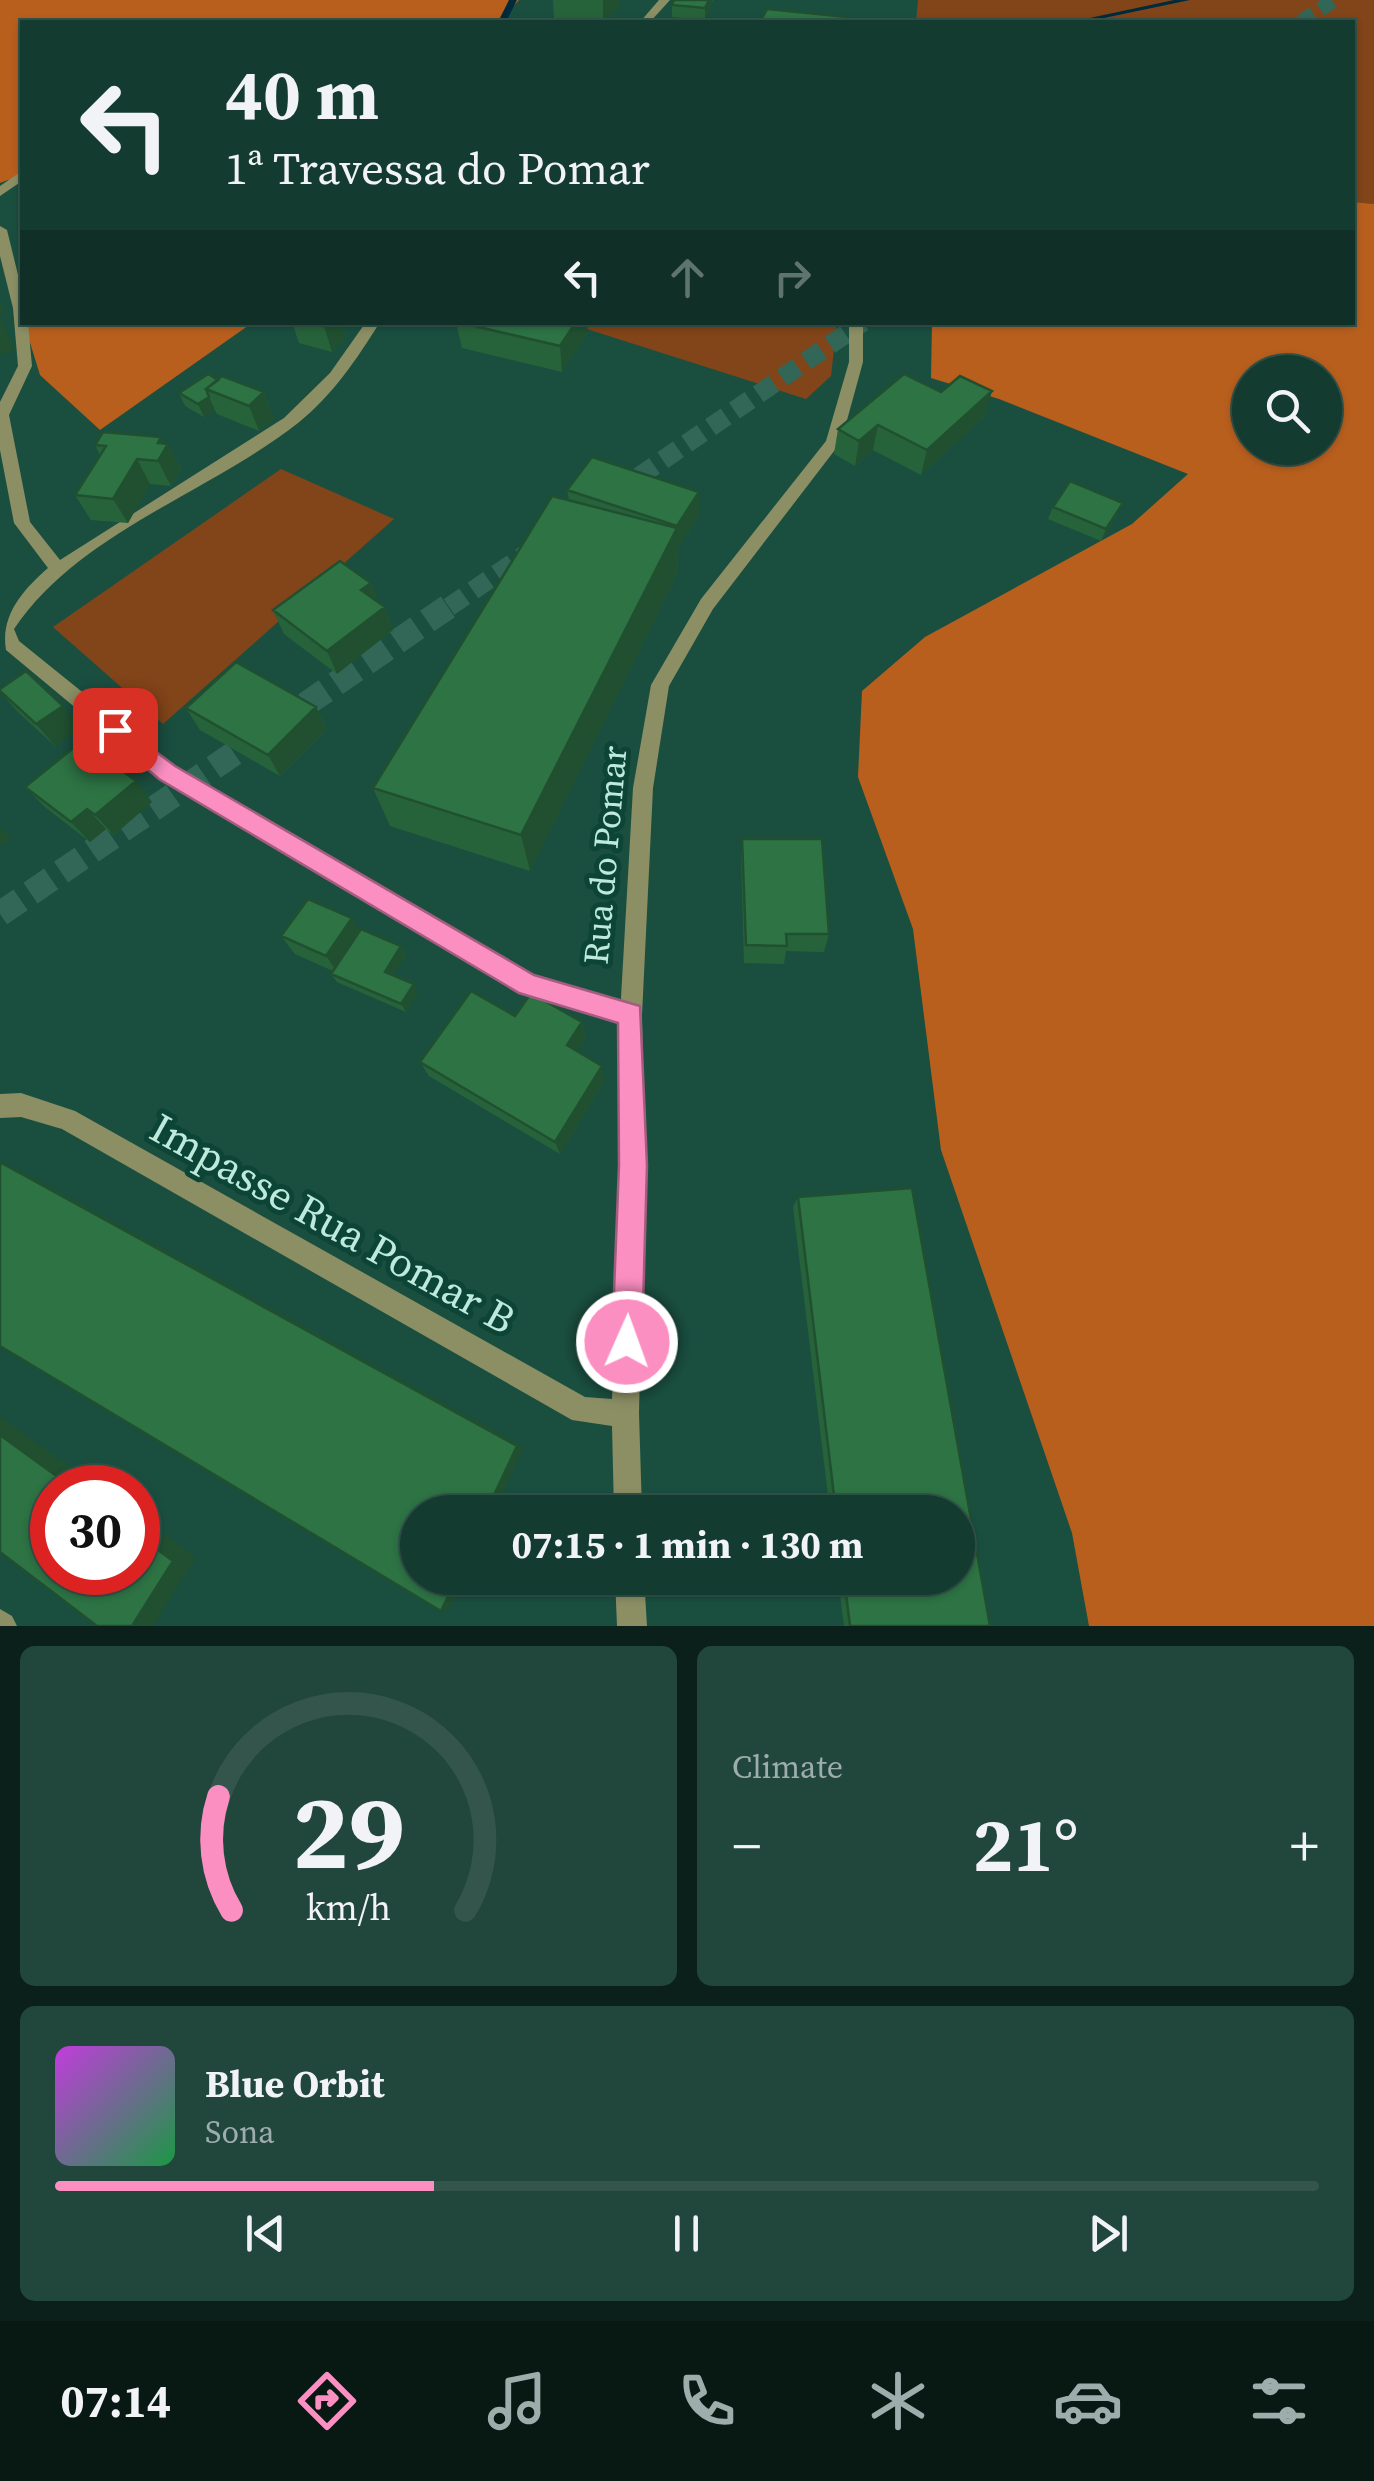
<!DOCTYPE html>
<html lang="en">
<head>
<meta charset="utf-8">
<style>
	body { margin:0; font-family:"Source Serif 4",serif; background:#21463c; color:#f1f3f6; height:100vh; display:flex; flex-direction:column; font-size:38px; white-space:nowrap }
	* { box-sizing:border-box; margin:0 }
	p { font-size:32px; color:#9dadab }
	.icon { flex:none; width:55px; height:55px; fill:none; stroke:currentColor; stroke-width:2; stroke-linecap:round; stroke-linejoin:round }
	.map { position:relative; height:1626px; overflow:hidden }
	.details { display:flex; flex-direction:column; gap:20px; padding:20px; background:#0b201a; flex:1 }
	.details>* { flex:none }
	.guide { position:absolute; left:20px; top:20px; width:1335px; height:305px; border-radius:0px; box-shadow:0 2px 8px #0004,0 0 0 2px #33554c; background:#143b30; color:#f1f3f6; overflow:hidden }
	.fabs { position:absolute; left:1232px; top:355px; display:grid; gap:20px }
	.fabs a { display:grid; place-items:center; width:110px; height:110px; border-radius:50%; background:#143b30; box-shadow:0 2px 8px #0004,0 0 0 2px #33554c; font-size:50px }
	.speed { position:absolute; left:30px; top:1465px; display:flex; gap:20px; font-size:50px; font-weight:700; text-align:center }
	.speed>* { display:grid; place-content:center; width:130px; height:130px; border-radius:50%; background:#143b30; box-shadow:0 2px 8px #0004,0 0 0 2px #33554c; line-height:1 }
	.speed .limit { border:15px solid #d22; background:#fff; color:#111 }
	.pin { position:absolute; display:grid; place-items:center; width:85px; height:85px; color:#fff; margin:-42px; border-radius:20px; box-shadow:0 5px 15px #0006 }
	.me { position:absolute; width:110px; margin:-55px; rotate:2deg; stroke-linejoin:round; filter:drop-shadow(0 0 8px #0008) }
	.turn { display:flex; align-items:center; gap:35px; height:210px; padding:0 40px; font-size:45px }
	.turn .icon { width:130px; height:130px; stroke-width:2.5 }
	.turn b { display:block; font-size:70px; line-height:85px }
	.lanes { display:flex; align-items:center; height:95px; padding:0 40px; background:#0003; justify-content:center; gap:50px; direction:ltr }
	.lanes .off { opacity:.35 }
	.big { font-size:75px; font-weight:700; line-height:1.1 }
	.details .card { flex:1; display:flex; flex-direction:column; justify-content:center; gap:15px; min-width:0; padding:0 35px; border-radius:15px; background:#21463c }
	.details .dial { align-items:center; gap:0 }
	.dial svg { height:260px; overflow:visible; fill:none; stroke:#33554c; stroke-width:7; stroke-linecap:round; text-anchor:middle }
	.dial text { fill:#f1f3f6; stroke:none }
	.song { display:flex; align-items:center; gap:30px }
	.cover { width:120px; height:120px; border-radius:15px; background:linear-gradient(135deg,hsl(290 70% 55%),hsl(140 70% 35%)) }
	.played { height:10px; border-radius:5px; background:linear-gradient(90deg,#fc8fc2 30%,#33554c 30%) }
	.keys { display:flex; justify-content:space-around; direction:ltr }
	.heat { display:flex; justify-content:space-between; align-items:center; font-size:55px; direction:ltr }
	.details .tiles { flex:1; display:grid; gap:20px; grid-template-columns:1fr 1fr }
	.card:last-child { grid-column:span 2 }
	.trip { position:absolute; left:400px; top:1495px; width:575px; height:100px; border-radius:50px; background:#143b30; box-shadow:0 2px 8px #0004,0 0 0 2px #33554c; font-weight:700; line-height:100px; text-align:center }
	.dock { display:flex; height:160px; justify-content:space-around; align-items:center; background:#081813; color:#9dadab }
	.dock .icon { width:70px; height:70px }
	.dock .active { color:#fc8fc2 }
	.dock b { font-size:45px; color:#f1f3f6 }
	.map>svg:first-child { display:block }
</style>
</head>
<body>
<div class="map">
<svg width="1374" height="1626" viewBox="0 0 1374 1626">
	<rect width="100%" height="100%" fill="#1a4f40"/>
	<path fill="#824419" d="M918,0h456v204l-21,-2 -1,-180h-436z
		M568,323h269l-6,53 -25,23z
		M281,469l113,50 -231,205 -110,-97z"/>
	<path fill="#b85f1e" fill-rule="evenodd" d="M0,0h519l-20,22h-477v153l-22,8z
		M1353,202l21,2v1422h-285l-17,-93 -131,-383 -28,-221 -55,-152 4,-86 63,-54 207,-113 56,-50 -189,-75 -68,-21 1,-55 420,-1zM1250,372h75v76h-75z
		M24,323h228l-152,107 -60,-55z"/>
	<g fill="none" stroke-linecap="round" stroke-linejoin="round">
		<path fill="#002b3c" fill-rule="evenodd" d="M509,0h8l-11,22h-8z
			M1174,0h16l-105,22h-14z"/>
		<path stroke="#326657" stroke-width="15" stroke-dasharray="15 8" stroke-linecap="butt" d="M1301,22l33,-22"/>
		<path stroke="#326657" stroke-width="19" stroke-dasharray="19 10" stroke-linecap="butt" d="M615,493l248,-171
			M449,607l87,-60"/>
		<path stroke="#326657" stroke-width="25" stroke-dasharray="25 12" stroke-linecap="butt" d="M0,914l452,-310"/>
		<path fill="#8c8f64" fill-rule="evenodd" d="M22,171v10l-22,15v-10z
			M0,226l7,4 15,61v31h6l4,44 -23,49 21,107 30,38 224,-142 46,-45 36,-51h14c-23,37 -48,74 -82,101 -89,70 -220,110 -284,206l5,12 155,125 359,210 106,31 3,8 -3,8 -8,3 -111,-34 -360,-214 -154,-128c-6,-35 18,-61 42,-82l-34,-45 -14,-73v-48l18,-36 -5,-58 -13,-52z
			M0,1609l12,7 5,10h-17z"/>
		<path fill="#8c8f64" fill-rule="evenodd" d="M659,0h11l-20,22h-10z
			M849,322h14v40l-22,80 -128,167 -44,77 -16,102 -11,227 3,150 -6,248 3,99h-28l-2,-86 -40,-6 -510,-291 -41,-12 -21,1v-24l21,-1 54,18 510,286 27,2 9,-234 -1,-150 13,-227 18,-103 50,-86 125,-158 23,-79z
			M615,1578h29l3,48h-30z"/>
	</g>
	<path fill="#27633a" d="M553,0h66l1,5 -14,17h-22l-30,-4z
		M674,0h39l-8,20 -33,-3v-12z
		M292,322h49l5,15 -14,15 -33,-9z
		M456,323l132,10 -26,39 -100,-24z
		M904,374l81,42 -64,59 -48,-25 -18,16 -21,-12 4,-25z
		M218,380l46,12 10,26 -15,13 -42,-17 -2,-4 -11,7 -19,-11 -6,-13z
		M168,444l13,25 -10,17 -21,-2 -22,39 -37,-3 -16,-25 25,-40 -5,-10z
		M567,490l132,2v24l-22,33 1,23 -148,299 -140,-45 -17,-38 196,-288z
		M1053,507l64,8 -16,26 -53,-22z
		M371,583l7,19 7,5 8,23 -56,44 -53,-40 -11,-24z
		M0,692l81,36 -26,18 -37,-34z
		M316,707l11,22 -47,47 -80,-46 -14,-22z
		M25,787l127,15 -38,33 -8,-6 -16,13 -45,-35z
		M742,839l87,95 -5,18 -38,-1 -2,13 -40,-1 -3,-105z
		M360,931l41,15 5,9 -13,20 21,9 4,9 -12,19 -69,-30 -6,-8 2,-3 -38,-17 -14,-18z
		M515,1016l67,6 4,16 -9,13 28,29 -45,74 -131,-78 -9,-14z
		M912,1188l78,438h-146l-6,-48h120v-66h-128l-37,-305 5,-10z"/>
	<path fill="#205030" d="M603,0h16l1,5 -14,17h-3z
		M709,0h3v5l-7,15v-12z
		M0,302l6,11 -6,1z
		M0,317l15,33 -15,5z
		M328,322h13l5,15 -14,15 -8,-26z
		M576,322h11l1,11 -26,39 -2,-26z
		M992,391l-7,25 -64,59 6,-25z
		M264,392l10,26 -15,13 -10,-25z
		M209,397l6,13 -11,7 -6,-13z
		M878,425l-5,25 -18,16 4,-25z
		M161,437l5,10 2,-3 13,25 -10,17 -13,-25v-18z
		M137,459l13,25 -22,39 -15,-24z
		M699,492v24l-22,33 1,23 -148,299 -9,-36 156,-306v-3z
		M1123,503l-6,12 -16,26 5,-12z
		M371,583l9,24 -19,-17z
		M385,607l8,23 -56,44 -10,-23z
		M63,706l18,22 -26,18 -19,-22z
		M316,707l11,22 -47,47 -12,-21z
		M136,781l16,21 -38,33 -19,-20z
		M87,809l19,20 -16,13 -19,-20z
		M0,826l11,13 -11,7z
		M352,918l11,18 -25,37 -12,-17z
		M401,946l5,9 -16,25 -5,-8z
		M414,984l4,9 -12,19 -5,-8z
		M582,1022l4,16 -15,22 -4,-15z
		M602,1066l3,14 -45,74 -5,-12z
		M0,1162l23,10 501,275 -30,65h-8z
		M0,1416l99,72h-26l-73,-53z
		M138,1515l58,42 -43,69h-21z
		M457,1578h8l-13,27 -11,6z"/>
	<path fill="#2d7344" stroke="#205030" stroke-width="2.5" d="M674,0h35l-4,8 -33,-3z
		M767,9l80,8 2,5h-89z
		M309,322h19l-4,4z
		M457,322h119l-16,24z
		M208,374l10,6 -12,9 3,8 -11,7 -19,-11z
		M904,374l37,18 19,-16 32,15 -65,59 -49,-25 -19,16 -21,-12z
		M222,376l42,16 -15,14 -43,-17z
		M103,432l58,5 -3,6 10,1 -10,17 -21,-2 -24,40 -38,-4 31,-49 -11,-1z
		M592,457l107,35 -22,34 -110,-36z
		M1070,481l53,22 -17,26 -53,-22z
		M552,496l125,32 -156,307 -148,-47z
		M340,561l31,22 -10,7 24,17 -58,44 -54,-41z
		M236,662l80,45 -48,48 -82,-47z
		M26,671l37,35 -27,18 -36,-33v-2z
		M82,741l54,40 -41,34 -8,-6 -16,13 -46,-35z
		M742,839h80l7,95h-43l1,12 -41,-1z
		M308,899l44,19 -26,38 -45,-20z
		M361,929l40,17 -16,26 29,12 -13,20 -70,-30z
		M471,991l44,25 16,-23 51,29 -15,23 35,21 -47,76 -135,-80z
		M0,1162l517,284 -31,66h-68v66h39l-16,33 -441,-265z
		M912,1188l78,438h-140l-6,-48h114v-66h-122l-38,-315z
		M0,1435l73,53h-21v84h86v-37l35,26 -41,65h-35l-97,-74z"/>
	<path fill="#fc8fc2" stroke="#a45d7e" stroke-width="2.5" d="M115,721l60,45 359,209 106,31 7,159 -5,177 -4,11 -11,4 -11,-4 -4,-11 7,-177 -1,-142 -99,-30 -360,-214 -51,-43v-12z"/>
	<g text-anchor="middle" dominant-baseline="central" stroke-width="10" stroke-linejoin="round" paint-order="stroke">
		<g font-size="35" fill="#bdeada" stroke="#0c4436">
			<text transform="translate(605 855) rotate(-85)">Rua do Pomar</text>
		</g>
		<g font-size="42" fill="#bdeada" stroke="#0c4436">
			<text transform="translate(333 1223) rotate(29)">Impasse Rua Pomar B</text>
		</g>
	</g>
</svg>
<div class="fabs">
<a><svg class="icon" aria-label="search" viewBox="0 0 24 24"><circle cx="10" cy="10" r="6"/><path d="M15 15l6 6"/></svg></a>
</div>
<div class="speed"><div class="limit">30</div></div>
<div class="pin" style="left:115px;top:730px;background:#d93025"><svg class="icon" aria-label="arrive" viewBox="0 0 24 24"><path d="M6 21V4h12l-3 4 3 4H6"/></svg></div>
<svg class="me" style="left:627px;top:1342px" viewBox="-20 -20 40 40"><circle r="17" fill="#fc8fc2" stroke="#fff" stroke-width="3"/><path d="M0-11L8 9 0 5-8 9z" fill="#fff"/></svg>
<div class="trip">07:15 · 1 min · 130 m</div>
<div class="guide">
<div class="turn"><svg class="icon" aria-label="left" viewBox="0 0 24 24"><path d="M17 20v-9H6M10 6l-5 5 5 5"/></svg><div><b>40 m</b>1ª Travessa do Pomar</div></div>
<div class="lanes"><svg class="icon" aria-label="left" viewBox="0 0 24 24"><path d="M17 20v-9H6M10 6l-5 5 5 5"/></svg><svg class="icon off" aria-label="ahead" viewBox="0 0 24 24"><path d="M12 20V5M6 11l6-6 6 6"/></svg><svg class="icon off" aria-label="right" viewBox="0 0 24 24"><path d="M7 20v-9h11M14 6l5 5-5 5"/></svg></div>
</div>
</div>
<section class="details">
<div class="tiles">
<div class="card dial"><svg viewBox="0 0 100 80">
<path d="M14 69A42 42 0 1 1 86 69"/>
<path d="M14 69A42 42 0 0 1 10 34" stroke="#fc8fc2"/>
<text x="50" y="56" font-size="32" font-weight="700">29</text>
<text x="50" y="72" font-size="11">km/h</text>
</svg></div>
<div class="card"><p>Climate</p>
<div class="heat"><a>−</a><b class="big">21°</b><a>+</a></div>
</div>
<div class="card">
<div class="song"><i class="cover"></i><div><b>Blue Orbit</b><p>Sona</p></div></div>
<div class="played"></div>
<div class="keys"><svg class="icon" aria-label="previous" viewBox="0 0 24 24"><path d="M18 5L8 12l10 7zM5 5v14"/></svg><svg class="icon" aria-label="pause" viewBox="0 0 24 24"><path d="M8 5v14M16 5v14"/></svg><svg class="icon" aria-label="next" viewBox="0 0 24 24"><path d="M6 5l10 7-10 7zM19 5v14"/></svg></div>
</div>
</div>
</section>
<nav class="dock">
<b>07:14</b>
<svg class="icon active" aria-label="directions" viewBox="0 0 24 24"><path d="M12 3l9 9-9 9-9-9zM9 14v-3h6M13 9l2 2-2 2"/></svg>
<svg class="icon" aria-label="music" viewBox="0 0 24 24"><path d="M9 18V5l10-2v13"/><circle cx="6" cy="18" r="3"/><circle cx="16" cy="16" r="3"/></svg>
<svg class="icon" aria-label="phone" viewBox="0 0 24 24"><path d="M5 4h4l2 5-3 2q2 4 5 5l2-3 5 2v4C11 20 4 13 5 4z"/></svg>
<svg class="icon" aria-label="climate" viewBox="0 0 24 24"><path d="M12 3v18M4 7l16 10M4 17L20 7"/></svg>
<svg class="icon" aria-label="car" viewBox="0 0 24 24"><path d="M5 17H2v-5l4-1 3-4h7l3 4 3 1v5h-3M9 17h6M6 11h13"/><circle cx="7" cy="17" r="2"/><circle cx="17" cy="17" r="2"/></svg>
<svg class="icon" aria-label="filters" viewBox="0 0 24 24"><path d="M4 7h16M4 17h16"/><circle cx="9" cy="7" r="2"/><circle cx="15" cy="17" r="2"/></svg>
</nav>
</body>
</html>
